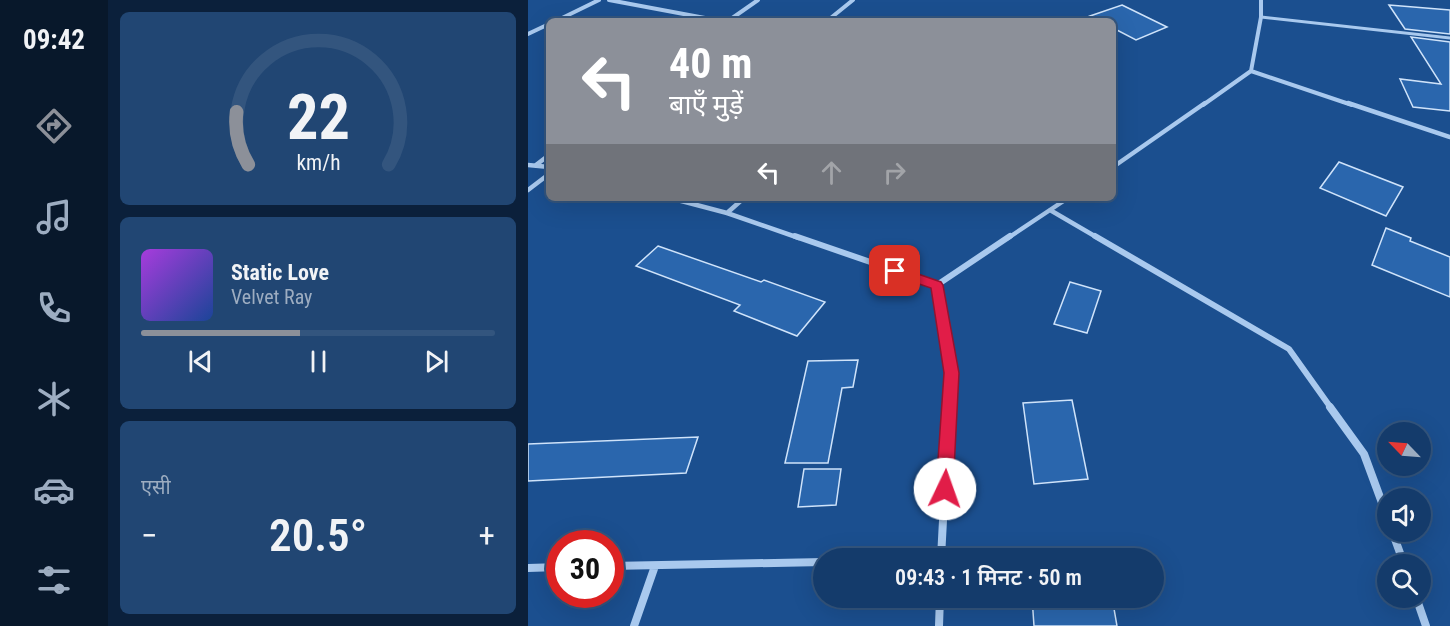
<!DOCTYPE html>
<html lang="hi">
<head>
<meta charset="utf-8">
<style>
	body { margin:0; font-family:"Roboto Condensed","Noto Sans Devanagari",sans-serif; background:#214673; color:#f1f3f6; height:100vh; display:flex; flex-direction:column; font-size:22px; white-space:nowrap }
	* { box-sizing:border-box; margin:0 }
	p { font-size:20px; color:#9dadc1 }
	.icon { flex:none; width:33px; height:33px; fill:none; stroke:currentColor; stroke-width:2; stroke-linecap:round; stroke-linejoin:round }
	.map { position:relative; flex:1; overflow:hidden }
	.drawer { display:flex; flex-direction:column; gap:12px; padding:12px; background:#0b203b; width:420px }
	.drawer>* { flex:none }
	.hud { position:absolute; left:18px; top:18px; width:570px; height:183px; border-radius:9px; box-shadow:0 6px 24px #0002,0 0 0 2px #33557e; background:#8c9099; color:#fff; overflow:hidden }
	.needle { width:39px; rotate:295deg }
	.buttons { position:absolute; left:849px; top:422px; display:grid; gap:12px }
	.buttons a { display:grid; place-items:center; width:54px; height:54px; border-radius:50%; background:#143b6b; box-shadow:0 6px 24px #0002,0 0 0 2px #33557e; font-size:30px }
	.speed { position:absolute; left:18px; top:530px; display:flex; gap:12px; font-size:30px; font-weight:700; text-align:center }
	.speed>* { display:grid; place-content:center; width:78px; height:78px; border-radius:50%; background:#143b6b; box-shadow:0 6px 24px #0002,0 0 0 2px #33557e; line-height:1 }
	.speed .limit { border:9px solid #d22; background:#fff; color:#111 }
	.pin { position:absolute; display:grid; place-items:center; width:51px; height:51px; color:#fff; margin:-26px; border-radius:12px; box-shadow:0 3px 9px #0006 }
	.me { position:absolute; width:66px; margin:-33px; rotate:3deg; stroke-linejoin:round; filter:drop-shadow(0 0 4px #0008) }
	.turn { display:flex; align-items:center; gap:21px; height:126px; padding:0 24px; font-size:27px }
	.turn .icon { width:78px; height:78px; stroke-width:2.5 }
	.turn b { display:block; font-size:42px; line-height:51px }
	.lanes { display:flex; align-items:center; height:57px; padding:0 24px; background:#0003; justify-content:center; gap:30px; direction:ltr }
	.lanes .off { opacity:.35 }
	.big { font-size:45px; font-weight:600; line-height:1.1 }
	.drawer .card { flex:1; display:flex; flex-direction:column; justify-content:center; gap:9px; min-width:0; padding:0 21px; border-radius:9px; background:#214673 }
	.drawer .dial { align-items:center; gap:0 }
	.dial svg { height:156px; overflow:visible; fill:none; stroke:#33557e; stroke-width:7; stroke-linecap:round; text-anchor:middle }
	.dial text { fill:#f1f3f6; stroke:none }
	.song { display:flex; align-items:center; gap:18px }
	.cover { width:72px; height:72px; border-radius:9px; background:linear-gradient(135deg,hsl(280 70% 55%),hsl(220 70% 35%)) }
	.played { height:6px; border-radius:3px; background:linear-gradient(90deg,#8c9099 45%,#33557e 45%) }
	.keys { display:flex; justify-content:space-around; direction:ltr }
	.heat { display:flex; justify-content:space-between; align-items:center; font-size:33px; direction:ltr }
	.trip { position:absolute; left:285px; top:548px; width:351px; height:60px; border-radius:30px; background:#143b6b; box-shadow:0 6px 24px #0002,0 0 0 2px #33557e; font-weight:600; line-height:60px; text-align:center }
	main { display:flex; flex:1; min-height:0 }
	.tab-bar { display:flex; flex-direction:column; width:108px; justify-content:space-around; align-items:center; background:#08182b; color:#9dadc1 }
	.tab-bar .icon { width:42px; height:42px }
	.tab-bar .selected { color:#8c9099 }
	.tab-bar b { font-size:27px; color:#f1f3f6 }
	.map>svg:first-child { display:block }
</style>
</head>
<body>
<main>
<nav class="tab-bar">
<b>09:42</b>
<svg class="icon selected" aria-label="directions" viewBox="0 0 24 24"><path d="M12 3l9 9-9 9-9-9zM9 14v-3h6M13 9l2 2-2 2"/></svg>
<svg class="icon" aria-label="music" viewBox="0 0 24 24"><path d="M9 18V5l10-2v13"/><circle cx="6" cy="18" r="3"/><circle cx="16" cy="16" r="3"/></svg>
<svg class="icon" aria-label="phone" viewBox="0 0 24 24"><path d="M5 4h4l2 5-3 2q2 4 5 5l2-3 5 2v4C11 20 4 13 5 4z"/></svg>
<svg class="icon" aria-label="climate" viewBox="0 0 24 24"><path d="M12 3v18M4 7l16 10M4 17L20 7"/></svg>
<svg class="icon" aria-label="car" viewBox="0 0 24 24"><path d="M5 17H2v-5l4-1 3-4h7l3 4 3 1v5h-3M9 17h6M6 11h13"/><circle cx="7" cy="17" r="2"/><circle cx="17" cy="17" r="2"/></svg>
<svg class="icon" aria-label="filters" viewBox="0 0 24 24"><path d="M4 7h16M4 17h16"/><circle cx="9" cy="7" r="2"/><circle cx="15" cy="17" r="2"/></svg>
</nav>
<section class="drawer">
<div class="card dial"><svg viewBox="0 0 100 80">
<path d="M14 69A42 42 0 1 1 86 69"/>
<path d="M14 69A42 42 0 0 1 8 42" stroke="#8c9099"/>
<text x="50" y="56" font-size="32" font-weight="700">22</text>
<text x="50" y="72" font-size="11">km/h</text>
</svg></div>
<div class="card">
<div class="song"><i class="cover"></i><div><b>Static Love</b><p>Velvet Ray</p></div></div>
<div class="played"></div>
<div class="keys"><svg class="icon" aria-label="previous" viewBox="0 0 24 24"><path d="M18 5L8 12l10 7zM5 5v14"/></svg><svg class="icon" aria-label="pause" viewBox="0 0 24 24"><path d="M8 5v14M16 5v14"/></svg><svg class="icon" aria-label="next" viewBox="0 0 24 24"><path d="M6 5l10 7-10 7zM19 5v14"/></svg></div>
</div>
<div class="card"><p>एसी</p>
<div class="heat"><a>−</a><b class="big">20.5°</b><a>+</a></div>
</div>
</section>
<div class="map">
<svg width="922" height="626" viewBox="0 0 922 626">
	<rect width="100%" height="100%" fill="#1b4f8f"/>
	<path fill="#2a66ad" stroke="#cfe3fa" stroke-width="1.5" d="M594,5l45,22 -31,13 -23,-12v-7h-14l-9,-5z
		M861,5l61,5v24l-45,-5z
		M883,37l39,5v69l-37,-4 -13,-28 41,5z
		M811,162l64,25 -17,29 -66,-28z
		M858,228l25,10 -1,3 40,16v40l-78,-32z
		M130,246l103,36 3,-2 61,22 -28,34 -63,-25 6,-6 -104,-39z
		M542,282l31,9 -14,42 -33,-9z
		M330,360l-5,27 -11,1 -14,75h-43l23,-102z
		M544,400l16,79 -54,5 -11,-81z
		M170,437l-12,36 -158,8v-37z
		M276,469h37l-5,36 -38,2z
		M504,597h80l5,29h-83z"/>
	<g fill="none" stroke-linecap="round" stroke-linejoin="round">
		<path stroke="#a9c9ee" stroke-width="3" d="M733,17l189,21"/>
		<path stroke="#a9c9ee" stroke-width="4" d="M81,0l112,21
			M28,21l43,-21
			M200,21l30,-21
			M299,21l26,-21
			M0,34l21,-10
			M723,71l101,34
			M675,105l48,-34 10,-54v-17"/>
		<path stroke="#a9c9ee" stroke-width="4.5" d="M820,103l102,34
			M0,165l21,2
			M8,165l13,-10
			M585,167l92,-64
			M0,190l21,-16
			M142,198l57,15 72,25
			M522,210l48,28
			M199,213l17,-15
			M480,238l60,-40"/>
		<path stroke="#a9c9ee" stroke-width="6" d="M267,236l142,49
			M567,236l194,113 42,59
			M421,408l2,-35 -14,-88 73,-49"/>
		<path stroke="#a9c9ee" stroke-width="8" d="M802,407l34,47 24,65
			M864,531l12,33
			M413,558l8,-151
			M82,566l214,-4
			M0,568l32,-1
			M888,597l10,29
			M106,626l21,-60
			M411,626l1,-29"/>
	</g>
	<path fill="#e11d48" stroke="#92132f" stroke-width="1.5" d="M367,266l46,16 2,3 16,88 -6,116 -2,6 -6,2 -6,-2 -3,-6 8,-116 -13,-85 -41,-14 -2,-3z"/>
</svg>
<div class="buttons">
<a><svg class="needle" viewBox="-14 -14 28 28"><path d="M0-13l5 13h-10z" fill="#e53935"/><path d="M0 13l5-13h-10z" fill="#9dadc1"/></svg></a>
<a><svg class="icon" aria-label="sound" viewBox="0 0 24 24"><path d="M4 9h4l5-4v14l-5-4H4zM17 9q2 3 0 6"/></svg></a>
<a><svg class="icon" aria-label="search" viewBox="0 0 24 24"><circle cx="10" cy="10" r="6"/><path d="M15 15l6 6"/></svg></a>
</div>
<div class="speed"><div class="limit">30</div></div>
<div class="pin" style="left:367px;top:271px;background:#d93025"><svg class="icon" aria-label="arrive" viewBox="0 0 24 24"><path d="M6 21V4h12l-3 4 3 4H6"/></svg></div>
<svg class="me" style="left:417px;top:489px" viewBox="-20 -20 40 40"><circle r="19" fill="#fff"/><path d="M0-13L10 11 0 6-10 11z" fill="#e11d48"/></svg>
<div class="trip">09:43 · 1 मिनट · 50 m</div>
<div class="hud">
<div class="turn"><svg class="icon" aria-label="left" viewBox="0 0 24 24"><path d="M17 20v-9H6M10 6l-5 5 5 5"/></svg><div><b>40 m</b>बाएँ मुड़ें</div></div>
<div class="lanes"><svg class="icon" aria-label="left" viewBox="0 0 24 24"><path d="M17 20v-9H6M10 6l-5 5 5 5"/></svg><svg class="icon off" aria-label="ahead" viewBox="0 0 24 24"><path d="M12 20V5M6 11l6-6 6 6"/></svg><svg class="icon off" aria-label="right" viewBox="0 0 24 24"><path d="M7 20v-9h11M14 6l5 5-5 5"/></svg></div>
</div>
</div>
</main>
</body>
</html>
